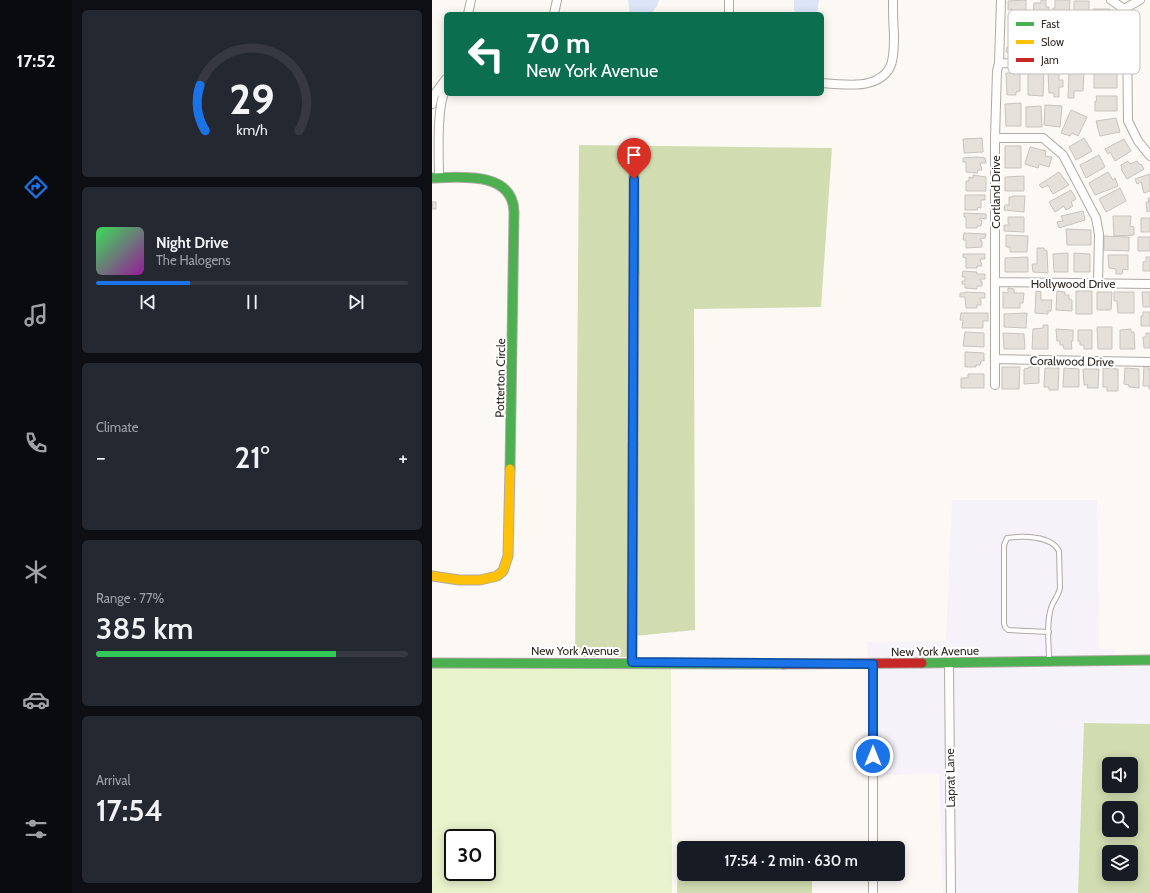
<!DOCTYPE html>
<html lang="en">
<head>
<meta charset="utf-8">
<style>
	body { margin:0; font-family:Cabin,sans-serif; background:#242831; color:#f1f3f6; height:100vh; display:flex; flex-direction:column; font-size:15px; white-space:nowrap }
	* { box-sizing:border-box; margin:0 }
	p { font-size:13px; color:#9ea1a6 }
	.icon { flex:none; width:22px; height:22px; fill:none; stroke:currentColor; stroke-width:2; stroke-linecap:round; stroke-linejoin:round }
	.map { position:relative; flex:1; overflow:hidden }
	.drawer { display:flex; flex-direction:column; gap:10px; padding:10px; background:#0d0f14; width:360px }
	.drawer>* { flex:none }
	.guide { position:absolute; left:12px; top:12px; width:380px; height:84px; border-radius:6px; box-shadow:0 2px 10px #0003; background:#0b6e4f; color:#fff; overflow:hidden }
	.controls { position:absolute; left:670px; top:757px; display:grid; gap:8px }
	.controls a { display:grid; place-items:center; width:36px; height:36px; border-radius:6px; background:#171b24; box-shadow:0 2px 10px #0003; font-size:20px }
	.speed { position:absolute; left:12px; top:829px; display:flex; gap:8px; font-size:20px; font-weight:700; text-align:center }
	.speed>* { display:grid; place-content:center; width:52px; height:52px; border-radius:50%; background:#171b24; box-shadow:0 2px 10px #0003; line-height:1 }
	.speed .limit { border:2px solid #111; border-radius:6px; background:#fff; color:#111 }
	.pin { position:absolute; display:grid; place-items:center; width:34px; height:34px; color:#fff; margin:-41px -17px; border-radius:50% 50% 50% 0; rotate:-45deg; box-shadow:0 0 4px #0007 }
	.pin .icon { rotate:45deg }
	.me { position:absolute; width:44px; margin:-22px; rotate:0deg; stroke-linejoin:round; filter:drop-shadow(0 0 3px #0008) }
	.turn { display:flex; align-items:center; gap:14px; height:84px; padding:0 16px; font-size:18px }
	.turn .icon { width:52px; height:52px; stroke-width:2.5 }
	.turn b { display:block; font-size:28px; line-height:34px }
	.big { font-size:30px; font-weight:600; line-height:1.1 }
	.drawer .widget { flex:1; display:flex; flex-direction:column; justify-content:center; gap:6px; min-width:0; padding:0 14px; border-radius:6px; background:#242831 }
	.drawer .dial { align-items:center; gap:0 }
	.dial svg { height:104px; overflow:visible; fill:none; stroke:#363941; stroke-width:7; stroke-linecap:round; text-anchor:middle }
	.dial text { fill:#f1f3f6; stroke:none }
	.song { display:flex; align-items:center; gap:12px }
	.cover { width:48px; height:48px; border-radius:6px; background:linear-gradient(135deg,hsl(130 70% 55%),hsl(300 70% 35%)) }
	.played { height:4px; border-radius:2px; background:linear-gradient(90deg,#1a73e8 30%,#363941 30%) }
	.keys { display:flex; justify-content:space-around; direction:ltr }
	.heat { display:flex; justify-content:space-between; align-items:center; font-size:22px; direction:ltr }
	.charge { height:6px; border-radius:3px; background:linear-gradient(90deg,#34c759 77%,#363941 0) }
	.trip { position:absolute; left:245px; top:841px; width:228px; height:40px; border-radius:6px; background:#171b24; box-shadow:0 2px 10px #0003; font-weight:600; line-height:40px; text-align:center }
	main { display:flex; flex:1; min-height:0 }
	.tab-bar { display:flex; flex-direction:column; width:72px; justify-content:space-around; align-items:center; background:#090b0e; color:#9ea1a6 }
	.tab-bar .icon { width:28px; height:28px }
	.tab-bar .active { color:#1a73e8 }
	.tab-bar b { font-size:18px; color:#f1f3f6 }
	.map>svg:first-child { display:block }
</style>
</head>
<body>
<main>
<nav class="tab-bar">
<b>17:52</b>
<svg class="icon active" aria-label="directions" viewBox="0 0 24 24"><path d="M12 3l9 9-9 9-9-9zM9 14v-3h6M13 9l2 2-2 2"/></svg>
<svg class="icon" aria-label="music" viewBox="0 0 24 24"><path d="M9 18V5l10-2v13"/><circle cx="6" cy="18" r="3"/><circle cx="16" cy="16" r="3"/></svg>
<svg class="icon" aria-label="phone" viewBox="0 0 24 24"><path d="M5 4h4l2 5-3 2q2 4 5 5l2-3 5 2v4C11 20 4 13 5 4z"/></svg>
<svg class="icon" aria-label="climate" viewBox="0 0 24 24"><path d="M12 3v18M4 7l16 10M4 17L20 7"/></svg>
<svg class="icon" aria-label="car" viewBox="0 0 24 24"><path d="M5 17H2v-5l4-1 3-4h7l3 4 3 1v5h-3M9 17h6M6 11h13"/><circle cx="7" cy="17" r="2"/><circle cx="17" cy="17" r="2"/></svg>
<svg class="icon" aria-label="filters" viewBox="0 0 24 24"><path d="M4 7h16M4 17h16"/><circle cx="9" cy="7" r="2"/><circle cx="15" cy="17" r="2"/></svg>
</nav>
<section class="drawer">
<div class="widget dial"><svg viewBox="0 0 100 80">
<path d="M14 69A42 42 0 1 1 86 69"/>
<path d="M14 69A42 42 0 0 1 10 34" stroke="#1a73e8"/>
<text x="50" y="56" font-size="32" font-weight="700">29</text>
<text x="50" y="72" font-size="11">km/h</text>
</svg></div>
<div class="widget">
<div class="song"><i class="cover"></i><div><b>Night Drive</b><p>The Halogens</p></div></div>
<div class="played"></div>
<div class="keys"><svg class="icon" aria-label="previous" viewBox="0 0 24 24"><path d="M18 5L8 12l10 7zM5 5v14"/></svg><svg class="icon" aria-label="pause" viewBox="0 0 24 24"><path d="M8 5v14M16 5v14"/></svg><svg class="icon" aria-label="next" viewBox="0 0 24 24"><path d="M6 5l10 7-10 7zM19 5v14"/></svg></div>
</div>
<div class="widget"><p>Climate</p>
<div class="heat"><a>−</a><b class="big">21°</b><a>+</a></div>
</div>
<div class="widget"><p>Range · 77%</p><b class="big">385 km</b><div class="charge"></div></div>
<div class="widget"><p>Arrival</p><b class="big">17:54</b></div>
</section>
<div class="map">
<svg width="718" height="893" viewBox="0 0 718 893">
	<rect width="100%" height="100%" fill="#fcf8f4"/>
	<path fill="#f5f2fa" d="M520,500h145l2,149h16v7l-247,3 -1,-17 79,-1z
		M718,665v59h-66l-6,169h-135l-4,-119 -61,1 -9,-106z"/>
	<path fill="#e8f2cb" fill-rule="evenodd" d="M0,668h239l1,225h-240zM21,838h34v34h-34z"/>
	<path fill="#d1dcb1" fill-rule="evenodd" d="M147,145l253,3 -11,159 -127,2 1,321 -60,6 1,21h-63l2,-2z
		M652,723l66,1v169h-72zM677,764h22v22h-22zM677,808h22v22h-22zM677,852h22v22h-22z
		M246,841h136l-1,7h-129v26h128v19h-135z"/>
	<path fill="#dce5f7" d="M196,0h31l-2,6 -6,8h-21z
		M362,0h25l-2,14h-21l-2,-4z"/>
	<path fill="#e5e0da" stroke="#c8c3be" d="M594,0v19h-14v-10l-4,1v-9z
		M609,0h5v7h3v10h-10v3l-4,-1 1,-2h-3l1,-14h7z
		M623,0h15l-1,18h-14v-3h-2v-7h2z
		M642,1h15v20h-15z
		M661,9h17l-1,22h-16z
		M579,38h16v15l-21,-1 1,-5h4z
		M596,72h16l-1,24 -15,-1z
		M627,72v8h4v7h-4v10h-5v-4h-5l-1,-20z
		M574,73h14v18l-4,1v3h-9z
		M637,73h15l-1,18h-9v7h-6z
		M662,73h23v15h-23z
		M664,96h21v15h-22v-10h2z
		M589,103v23h-15l-1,-22z
		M613,105l17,1 -2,21 -16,-2z
		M609,106l1,21h-16v-20z
		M639,110l16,7 -9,19 -6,-3 -2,3 -9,-3z
		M684,118l4,14 -20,4 -4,-15z
		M550,138l1,14 -19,1 -1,-14z
		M652,138l8,13 -16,9 -7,-13z
		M692,139l7,12 -16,10 -5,-9 -2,2 -3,-5z
		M573,146h16v22h-16z
		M598,147l16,4 -1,5 7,1 -3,10 -10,-3 -1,4 -13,-4z
		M667,155l6,12 -19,11 -6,-13z
		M545,157l8,1 1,5h-6l2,7h-4l-1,3 -11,-1v-10h-3v-4z
		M696,161l2,3 7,-3 3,4 1,-1 3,5 -17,10 -6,-10h1l-1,-4z
		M627,172l10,13 -16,9 -5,-9 -6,3 -3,-3z
		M676,172l5,8 2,-2 3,8 -23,9 -6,-12z
		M718,174v17l-6,2 -3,-11 -4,2 -2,-5z
		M541,175l13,2v14h-20v-10h3v-4l4,1z
		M592,176v15h-19v-14z
		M688,188l6,13 -20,11 -7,-13z
		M639,190l5,9 -5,3 2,4 -7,4 -2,-4 -9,6 -6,-10z
		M533,195h20v5h-4v8l-3,-1 -1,3h-12z
		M580,196h13l-1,16 -20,-2 1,-5h4v-8h3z
		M716,198h2v13l-3,1 -1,-10h3z
		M0,202h4v7h-4z
		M651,211l2,9 -26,8 -2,-6 6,-1 -2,-5z
		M532,213l22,1v5l-6,-1v2l2,1 -1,5h-4v2h-11v-11h-2z
		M681,216h18l-1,10 4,1v8l-20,1z
		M576,217h16v15l-20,-1v-6h6l-1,-2h-1z
		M709,218h9v14h-9z
		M634,229l25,1v15h-24z
		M532,233l22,1 -1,4 -5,1v1l2,1v6l-16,1v-8h-3z
		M574,235l22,1 -1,16h-17v-5h-4z
		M672,236l25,1v14l-25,-1z
		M706,237h12v14h-12z
		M605,248h7v2l3,1 1,22 -15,-1 -1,-8h5z
		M636,253v19h-14l-1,-18z
		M642,253l16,1v18h-16z
		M531,254h22v5h-5l2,7h-5v2h-11v-10l-3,-1z
		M676,255h20v15l-5,-1 -1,5h-6v-5l-7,-1z
		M596,257v15h-23v-14z
		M714,257h4v14h-7v-9l3,-1z
		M531,271l14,1v2h8v5h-5v2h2v5h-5v3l-12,-1v-4h-3v-3h3v-4h-3z
		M576,288l6,1v4h10l-1,10h-3v5h-17v-16l5,1z
		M604,291l5,1v8h11l-1,11h-3v3l-13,-1z
		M625,291l8,1v3h4v4l3,1v11l-16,-1z
		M644,291h16v23h-16z
		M533,292l20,1v5h-5v2h1v5h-4v3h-11l-1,-11h-5v-4h5z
		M665,292h15l-1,18h-14z
		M682,292h20v21h-16l-1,-12h-3z
		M710,292h8v15h-7z
		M711,312h7v14h-9v-10h2z
		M529,313h27v8h-5v7h-21l1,-8h-3z
		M595,313l-1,15 -22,-1v-13z
		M611,325h5v24h-16l1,-20 10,-1z
		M665,327h15v22h-14z
		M624,329l17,1v11h-2l1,8h-8l-1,-4h-3v-4h-3z
		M699,329v3h3l1,17h-15v-19z
		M646,330h14v19h-8v-4h-4v-4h-2z
		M533,332l19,1v14l-21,-1z
		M571,333l21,1 1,15h-21z
		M714,333h4v15h-6l-1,-11h3z
		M533,352l19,1v8h-3l-1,4h-4v2h-11z
		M716,364v5h2v20h-1v-3h-6l1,-21z
		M607,366v17l-15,1v-15l5,-1v-1z
		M570,367h18l-1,22h-17z
		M613,368h14l-1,22h-9v-3h-5z
		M632,368l15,1v18h-16z
		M671,368l15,1v22h-11v-4h-4z
		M693,368l14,1v19l-10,-1v-2l-5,-1z
		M651,369h16l-1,19h-11l1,-3h-4z
		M536,374h16v14h-23v-10h7z"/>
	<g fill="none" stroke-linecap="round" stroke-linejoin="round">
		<g stroke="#aeaaa5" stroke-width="6">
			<path id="lane" d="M617,659c0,-16 -3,-35 2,-51 2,-7 8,-13 9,-20l-1,-37c-8,-16 -37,-15 -52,-13l-3,7v78l1,4 3,3 41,2"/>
		</g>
		<g stroke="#aeaaa5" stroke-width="10">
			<path id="street" d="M679,0l13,9 3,17 1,95 10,20 12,15
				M692,9l16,-9
				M36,14l3,-14
				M122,14l3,-14
				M297,14v-14
				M567,63l128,1
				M390,83c11,1 37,3 46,0 27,-7 26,-26 26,-49 -1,-11 -1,-23 -1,-34
				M0,104l2,-9 12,-16
				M563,138h48l20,17 33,63 3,16 -1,49
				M7,178c0,-24 -3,-70 7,-91
				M563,282l155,2
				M563,359l155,3
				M563,385v-247l2,-67 2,-8 2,-63
				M441,664v184
				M517,664l2,229
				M441,874v19"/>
		</g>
		<g stroke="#aeaaa5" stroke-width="11">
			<path id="fast" d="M0,178c29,-1 81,-7 82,34l-4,257
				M202,272v-108
				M200,662l1,-217
				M0,663l351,1
				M490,663l228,-3"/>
		</g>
		<g stroke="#aeaaa5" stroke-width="11">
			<path id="slow" d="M201,445l1,-173
				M0,576l27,4h21l17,-4 6,-5 5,-15 2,-87"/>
		</g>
		<g stroke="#aeaaa5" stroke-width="11">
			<path id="jam" d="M351,664l139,-1"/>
		</g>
		<use href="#lane" stroke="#fffefd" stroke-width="4"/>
		<use href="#street" stroke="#fffefd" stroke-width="8"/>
		<use href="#fast" stroke="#4caf50" stroke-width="9"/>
		<use href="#slow" stroke="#ffc107" stroke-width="9"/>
		<use href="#jam" stroke="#c62828" stroke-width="9"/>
	</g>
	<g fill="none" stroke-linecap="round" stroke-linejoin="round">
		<g stroke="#114b97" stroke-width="10">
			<path id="route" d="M202,179l-2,483 241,2v92"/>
		</g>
		<use href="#route" stroke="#1a73e8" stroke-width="7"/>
	</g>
	<g text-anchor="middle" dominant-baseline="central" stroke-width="4" stroke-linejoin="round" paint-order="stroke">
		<g font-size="12" fill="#302a22" stroke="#fff">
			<text transform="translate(563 192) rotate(-90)">Cortland Drive</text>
			<text x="641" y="283">Hollywood Drive</text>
			<text transform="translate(640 361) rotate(1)">Coralwood Drive</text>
			<text transform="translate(68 378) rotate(-89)">Potterton Circle</text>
			<text x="143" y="650">New York Avenue</text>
			<text transform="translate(503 651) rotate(-1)">New York Avenue</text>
			<text transform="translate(518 778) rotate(-91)">Laprat Lane</text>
		</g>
	</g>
	<rect x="576" y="10" width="132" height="64" rx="6" fill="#fff" stroke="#c1bfbd" stroke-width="1"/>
	<rect x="584" y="22" width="18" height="4" fill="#4caf50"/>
	<rect x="584" y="40" width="18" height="4" fill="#ffc107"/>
	<rect x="584" y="58" width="18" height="4" fill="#c62828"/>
	<g font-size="11" fill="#302a22">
		<text x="609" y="28">Fast</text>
		<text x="609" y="46">Slow</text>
		<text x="609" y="64">Jam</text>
	</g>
</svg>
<div class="controls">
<a><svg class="icon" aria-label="sound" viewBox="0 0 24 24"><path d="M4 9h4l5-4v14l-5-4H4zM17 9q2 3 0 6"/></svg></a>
<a><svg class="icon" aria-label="search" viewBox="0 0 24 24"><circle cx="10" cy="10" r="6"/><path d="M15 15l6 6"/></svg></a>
<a><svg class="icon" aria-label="layers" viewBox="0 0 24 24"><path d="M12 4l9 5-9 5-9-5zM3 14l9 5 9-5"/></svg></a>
</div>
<div class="speed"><div class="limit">30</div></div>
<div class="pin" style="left:202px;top:179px;background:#d93025"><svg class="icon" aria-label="arrive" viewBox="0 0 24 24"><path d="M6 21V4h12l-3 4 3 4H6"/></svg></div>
<svg class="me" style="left:441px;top:756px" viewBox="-20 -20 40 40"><circle r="17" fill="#1a73e8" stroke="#fff" stroke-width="3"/><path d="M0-11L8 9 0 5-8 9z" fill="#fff"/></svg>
<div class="trip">17:54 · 2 min · 630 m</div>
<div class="guide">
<div class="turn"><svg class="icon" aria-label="left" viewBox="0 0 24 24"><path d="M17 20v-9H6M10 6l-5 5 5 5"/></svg><div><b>70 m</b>New York Avenue</div></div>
</div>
</div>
</main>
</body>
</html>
